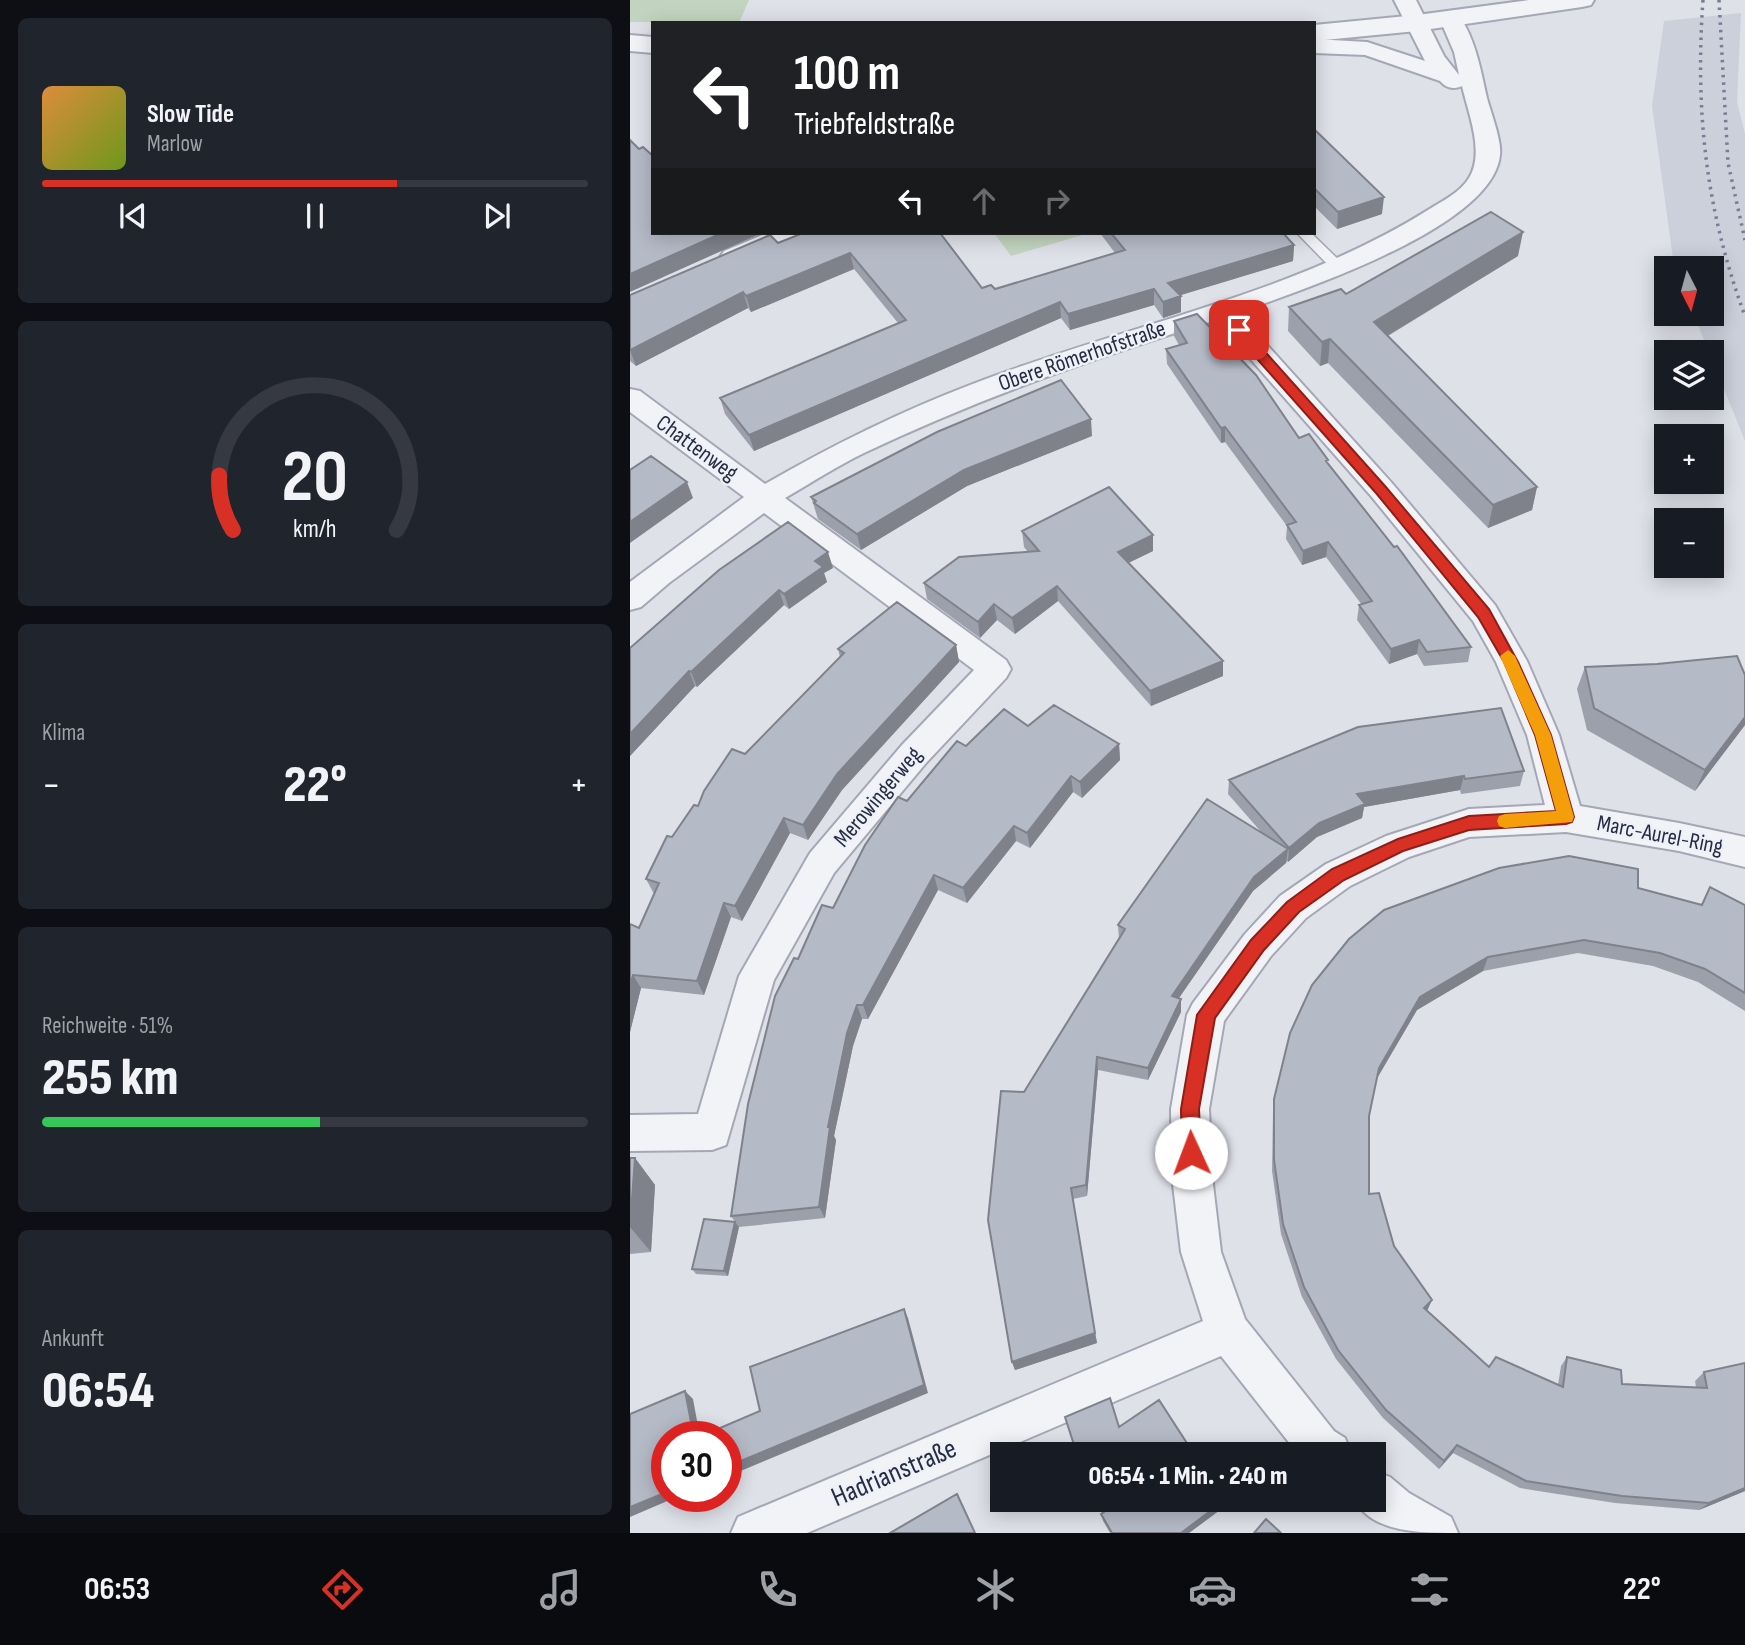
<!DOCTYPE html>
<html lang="de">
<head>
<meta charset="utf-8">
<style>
	body { margin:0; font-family:"Sofia Sans Condensed",sans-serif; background:#20242c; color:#f1f3f6; height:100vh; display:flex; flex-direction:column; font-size:26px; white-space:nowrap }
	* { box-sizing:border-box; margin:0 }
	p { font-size:23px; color:#9ea1a6 }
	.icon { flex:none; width:38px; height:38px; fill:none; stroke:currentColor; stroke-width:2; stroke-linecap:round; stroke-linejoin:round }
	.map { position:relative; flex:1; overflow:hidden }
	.drawer { display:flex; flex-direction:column; gap:18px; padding:18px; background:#0d0f14; width:630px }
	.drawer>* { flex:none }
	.hud { position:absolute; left:21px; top:21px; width:665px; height:214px; border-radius:0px; box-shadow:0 4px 18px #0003; background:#202124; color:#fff; overflow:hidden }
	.needle { width:46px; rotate:174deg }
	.tools { position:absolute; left:1024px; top:256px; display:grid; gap:14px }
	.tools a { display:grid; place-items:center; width:70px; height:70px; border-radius:0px; background:#171b24; box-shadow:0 4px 18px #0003; font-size:35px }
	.speed { position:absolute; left:21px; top:1421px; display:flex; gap:14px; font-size:35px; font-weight:700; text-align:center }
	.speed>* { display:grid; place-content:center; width:91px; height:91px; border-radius:50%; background:#171b24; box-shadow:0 4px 18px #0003; line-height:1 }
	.speed .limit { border:10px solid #d22; background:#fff; color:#111 }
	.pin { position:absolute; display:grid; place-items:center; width:60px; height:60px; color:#fff; margin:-30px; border-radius:14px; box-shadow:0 4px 10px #0006 }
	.me { position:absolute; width:77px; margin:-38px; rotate:358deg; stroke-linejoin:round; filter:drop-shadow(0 0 5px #0008) }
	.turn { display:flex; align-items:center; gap:24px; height:147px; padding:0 28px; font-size:32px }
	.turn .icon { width:91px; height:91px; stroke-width:2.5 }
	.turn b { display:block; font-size:49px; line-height:60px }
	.lanes { display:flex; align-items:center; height:66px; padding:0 28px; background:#0003; justify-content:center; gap:35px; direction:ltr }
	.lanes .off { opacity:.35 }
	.big { font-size:52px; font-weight:800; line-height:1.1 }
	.drawer .tile { flex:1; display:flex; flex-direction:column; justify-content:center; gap:10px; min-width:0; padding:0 24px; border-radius:10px; background:#20242c }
	.drawer .dial { align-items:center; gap:0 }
	.dial svg { height:182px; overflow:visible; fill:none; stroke:#363941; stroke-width:7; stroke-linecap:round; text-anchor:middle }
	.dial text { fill:#f1f3f6; stroke:none }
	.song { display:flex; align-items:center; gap:21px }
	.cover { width:84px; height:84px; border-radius:10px; background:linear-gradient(135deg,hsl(30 70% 55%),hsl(80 70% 35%)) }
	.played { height:7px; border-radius:4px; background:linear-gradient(90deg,#d93025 65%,#363941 65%) }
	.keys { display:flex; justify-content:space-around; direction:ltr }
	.heat { display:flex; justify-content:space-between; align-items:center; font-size:38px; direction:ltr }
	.charge { height:10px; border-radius:5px; background:linear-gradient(90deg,#34c759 51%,#363941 0) }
	.trip { position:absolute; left:360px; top:1442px; width:396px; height:70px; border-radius:0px; background:#171b24; box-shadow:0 4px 18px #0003; font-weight:800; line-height:70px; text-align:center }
	.tab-bar { display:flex; height:112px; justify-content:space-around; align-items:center; background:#090b0e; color:#9ea1a6 }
	.tab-bar .icon { width:49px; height:49px }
	.tab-bar .current { color:#d93025 }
	.tab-bar b { font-size:32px; color:#f1f3f6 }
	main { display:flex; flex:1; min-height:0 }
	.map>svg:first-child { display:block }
</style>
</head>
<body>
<main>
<section class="drawer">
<div class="tile">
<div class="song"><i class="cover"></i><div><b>Slow Tide</b><p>Marlow</p></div></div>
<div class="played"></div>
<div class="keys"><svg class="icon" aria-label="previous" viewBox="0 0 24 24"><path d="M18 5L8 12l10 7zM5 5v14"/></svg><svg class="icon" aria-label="pause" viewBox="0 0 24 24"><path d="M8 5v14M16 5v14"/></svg><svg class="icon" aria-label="next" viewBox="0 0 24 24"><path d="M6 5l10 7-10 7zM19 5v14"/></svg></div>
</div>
<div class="tile dial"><svg viewBox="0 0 100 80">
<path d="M14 69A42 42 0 1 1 86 69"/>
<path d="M14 69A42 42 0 0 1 8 45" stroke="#d93025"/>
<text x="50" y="56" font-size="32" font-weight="700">20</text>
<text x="50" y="72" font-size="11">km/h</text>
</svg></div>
<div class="tile"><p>Klima</p>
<div class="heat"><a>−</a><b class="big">22°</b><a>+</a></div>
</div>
<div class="tile"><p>Reichweite · 51%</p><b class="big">255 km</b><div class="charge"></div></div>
<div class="tile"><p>Ankunft</p><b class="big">06:54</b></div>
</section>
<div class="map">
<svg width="1115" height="1533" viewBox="0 0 1115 1533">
	<rect width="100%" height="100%" fill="#dfe1e9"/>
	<path fill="#ccd0db" d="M1111,13l-4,89 8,32v307l-33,-82v-7h-3l-16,-39h19v-45l-38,-2 -22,-160 12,-85z"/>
	<path fill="#c2d4bf" d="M0,0h119l-10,23 -109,-1z
		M364,233h95l-78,23z"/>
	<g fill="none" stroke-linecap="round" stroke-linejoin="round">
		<g stroke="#a4a7b4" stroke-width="3">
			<path id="service" d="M667,233h14l32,31v6h-10z"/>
		</g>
		<g stroke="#a4a7b4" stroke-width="4">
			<path id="minor" d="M764,0h22l28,56 15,19 -5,-23 -13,-30 3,-5h16c16,24 21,54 27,81 4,15 15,43 13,57 -7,73 -200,135 -262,158l153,169 104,123 32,56 32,74 21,71 99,17 66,14v30l-66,-16 -113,-19 -97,5 -60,20 -59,29 -44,32 -35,38 -47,65 -15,88 3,67 9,76 24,67 89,112 11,7 6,16h-53l-77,-98 -414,177h-76l7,-16 465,-196 -22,-69 -9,-76 -1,-67 16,-94 6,-12 52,-69 35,-38 46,-32 60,-28 83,-27 76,-4 -18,-70 -31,-73 -23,-41 -102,-125 -155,-176c-122,38 -236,78 -352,133 -27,13 -53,30 -79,45l221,162 5,9 -5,9 -80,85 -92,110 -60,107 -48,165 -14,5 -82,1v-36l68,-1 41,-138 71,-123 92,-108 72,-75 -210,-157 -95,70 -28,24 -11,3v-28l114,-85 -114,-85v-23l10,2 125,93c66,-38 134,-72 205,-99 151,-59 319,-88 458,-175 14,-9 32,-17 41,-32 16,-26 -1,-65 -7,-92 -9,4 -16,2 -22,-5l-75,-26 -51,-2v-14l53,3 58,19z
				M137,233h33l-3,5 -55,25 -9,2 -9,-2 -4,-6 4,-6z
				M744,1471l16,6 19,16 42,24 7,16c-37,0 -86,0 -103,-33h19z"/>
		</g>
		<g stroke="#a4a7b4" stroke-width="4">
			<path id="tertiary" d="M899,0h65l-3,5 -9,2 -165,24 -103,10v-16l103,-10z
				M0,35l23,2v16l-23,-2z"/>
		</g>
		<use href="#service" fill="#f2f3f7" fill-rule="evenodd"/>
		<use href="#minor" fill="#f2f3f7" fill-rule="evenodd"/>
		<use href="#tertiary" fill="#f2f3f7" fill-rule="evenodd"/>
		<path stroke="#777e94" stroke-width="3.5" stroke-dasharray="2.5 5" stroke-linecap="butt" d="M1073,0c-8,113 3,210 42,316
			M1089,0l9,163 17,77"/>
	</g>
	<path fill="#9ca0ab" d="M684,129l68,85 -45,15 -23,-23z
		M173,233l179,55 13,1 120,-36 -15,-20h183l11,12 -1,16 -113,34 1,1v16l-18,6 -9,-13 -84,25 -9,-12 -307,133 -29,-37 -5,-16 178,-75 -44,-54 -103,43 -3,-4 -112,58 -6,-5v-66z
		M888,256l-130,80 149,151 -5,23 -44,18 -160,-165 -8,3 -32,-35 1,-24z
		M544,321l154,143 143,183 -3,15 -44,4 -7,-12 -28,10 -32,-44 2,-15h3l-36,-48 -24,8 -16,-26 1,-13 -62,-84 -4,1 -54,-79 -1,-15 13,-4 -5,-9z
		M462,436l-125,50 -106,64 -43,-31 -7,-22z
		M392,531l131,20 -25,12 95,113 -72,30 -93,-105 -43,33 -18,-14 -17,18 -53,-39 -3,-16 104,-31 -4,-5z
		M203,568l-9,5 3,9 -38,27 -5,-4 -87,82 -2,-1 -65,70v-108z
		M326,645l3,17 -117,128 -34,50 -18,-7 -48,88 -11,-4 -27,78 -63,-7 -11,44v-108l9,4 15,-34 -8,-15 26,-42 73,-83 95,-97 -2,-8z
		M1027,664l88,61 -50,66 -108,-61 -10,-41 8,-22z
		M398,726l91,18 1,16 -38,38 -9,-6 -43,56 -14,-7 -49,62 -29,-13 -70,129h-6l-9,27 -19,90 2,4 -11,78 -86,9 -11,49 -32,-2 -4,-5 43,-47 -4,-6 67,-257 109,-158 59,-55z
		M894,771l-4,15 -59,8 -1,-4 -96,17 -2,11 -45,19 -29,25 -1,-1 -1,2 -33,28 -74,107 2,1v13l-33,68 -50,-10 -11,126 -14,3 24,144 -82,27 -3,-8 12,-270 95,-153 -1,-14 144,-92 -34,-39 1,-14z
		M1080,887l35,18v106l-47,-29 -45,-16 -75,-13 -95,18 -66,39 -41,70 -7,36v78l25,52 34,63 -1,2 62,56 69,18 3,-19 6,-9 55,27 74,3 -1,-6 9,-9 41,-9v128l-46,19 -84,-7 -95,-15 -67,-35 -14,16 -56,-51 -47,-59 -34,-62 -21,-63 -9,-63 1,-60 1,-12 16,-66 348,-145 63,17z
		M0,1158h5l20,27 -4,67 -21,2z
		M469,1500h126l-1,7 -35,26h-79l-7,-12 -2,-7 4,-3z"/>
	<path fill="#7f828b" d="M754,197l-2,17 -45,15 1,-17z
		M893,232l-5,24 -146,89 2,-23z
		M92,233h35v2l-127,57v-18z
		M664,245l-1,16 -125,38v-16z
		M220,253l4,16 -103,43 -5,-16z
		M524,289v16l-84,25 -2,-16z
		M113,292l5,16 -112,58 -6,-16z
		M551,296v16l-18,6v-16z
		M430,302l1,16 -307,133 -5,-16z
		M700,339l-2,24 -8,3 2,-24z
		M461,419l1,17 -125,50 -106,64 -4,-16 107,-64z
		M595,427v15l-4,1v-15z
		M57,482l6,16 -63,45v-21z
		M907,487l-5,23 -44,18 5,-23z
		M523,535v16l-35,17v-16z
		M698,542l-2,15 -24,8 1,-14z
		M198,552l5,16 -9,5 3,9 -38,27 -5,-15 31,-33z
		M427,586l1,15 -43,33 -3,-16z
		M149,590l5,15 -87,82 -6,-15z
		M364,604l3,16 -17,18 -2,-16z
		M789,640l-2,14 -28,10 2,-15z
		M326,645l3,17 -117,128 -34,50 -5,-15 34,-51z
		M593,661v15l-72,30 -1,-15z
		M59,671l6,15 -65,70v-22z
		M1115,717v8l-50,66 10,-21z
		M489,744l1,16 -38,38 -2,-16z
		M441,776l2,16 -43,56 -3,-15z
		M834,776l-4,14 -96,17 -2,11 -45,19 -29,25 1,-14 30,-25 38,-29z
		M154,818l6,15 -48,88 -7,-15z
		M384,826l2,15 -49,62 -4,-15z
		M658,849l-2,14 -33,28 -81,117v-12l82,-119z
		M304,875l4,15 -70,129 -5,-14z
		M94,903l7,14 -27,78 -7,-14z
		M858,957l-5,14 -66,39 -41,70 3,-12 41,-71z
		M3,975l8,13 -11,44v-46z
		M551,999v13l-33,68v-12z
		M227,1005l5,14 -9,27 -19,90 2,4 -11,78 -6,-11 9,-80 19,-94z
		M467,1057l1,13 -11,126 -1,-11z
		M5,1158l20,27 -4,67 -21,-25z
		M105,1222l4,5 -11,49 -4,-5z
		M802,1300l-4,9 -8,8 4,-9z
		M274,1309l4,9 20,75 -202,84v-10z
		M465,1333l2,10 -82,27 -3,-8z
		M55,1391l8,8 7,38h-6z
		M827,1445l-4,8 -14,16 5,-8z
		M1115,1488v3l-46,19 10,-7z
		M37,1492v4h12l-49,21v-10z
		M595,1500l-1,7 -35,26h-8z"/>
	<path fill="#b5bac7" stroke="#7f828b" stroke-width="2" d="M684,129l70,68 -46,15 -24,-24z
		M0,140l9,9 4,-2 10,9v77h69l-92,41z
		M861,212l32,20 -149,90 163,165 -44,18 -163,-166 -8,3 -33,-35 52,-18 5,5z
		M173,233h137l42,55 9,-3 4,4 130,-39 -14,-17h172l11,12 -126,38 13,13 -18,6 -9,-13 -86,25 -8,-12 -311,133 -29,-37 186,-78 -56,-67 -104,43 -3,-4 -113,58v-55l140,-60 8,8z
		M567,314l59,61 43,63 10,-4 19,26 -2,1 68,86 3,-1 74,101 -44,5 -8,-12 -28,9 -32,-44 13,-4 -44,-59 -25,9 -16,-26 9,-3 -71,-95 -4,1 -55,-79 21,-6 -13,-22z
		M431,380l30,39 -127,51 -107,64 -43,-31 2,-2 -5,-4 126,-65z
		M21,456l36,26 -57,40v-52z
		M479,487l44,48 -35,17 105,109 -73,30 -93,-105 -45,32 -18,-14 -16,18 -54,-39 35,-26 80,-6 -17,-20z
		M158,522l40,30 -13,9 8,6 -39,27 -5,-4 -88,82 -2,-1 -59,63v-86l89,-78z
		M267,602l59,43 -119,129 -34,51 -19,-7 -49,88 -11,-3 -27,78 -64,-6 -3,11v-62l9,4 20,-45 -13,-4 21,-43 5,1 22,-32 4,1 6,-15 28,-42 13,5 99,-101 -6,-4z
		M1107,656l8,19v42l-40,53 -111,-62 -9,-41 72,-3z
		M424,705l65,39 -39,38 -9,-6 -44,57 -13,-7 -51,62 -29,-13 -71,130h-6l-10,28 -19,94h2l-11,80 -88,9 17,-112 27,-108 19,-38 4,1 24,-54 11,3 32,-63 33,-48 9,4 50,-60 9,5 38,-37 24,17z
		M871,708l23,63 -59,8 -1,-3 -107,18 8,10 -46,19 -30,25 -60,-68 129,-53z
		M577,799l81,50 -34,28 -82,119 9,3 -33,69 -51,-11 -11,128 -15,3 24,145 -83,29 -24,-142 13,-129 23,1 101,-163 -7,-4z
		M939,856l69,13v19l64,17 8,-18 35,18v88l-40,-24 -45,-16 -76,-13 -96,17 -68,40 -41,71 -10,48v78l10,-1 15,53 38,54 -8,8 65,59 7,-10 67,30 4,-30 54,13 1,14 85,4 -3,-16 41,-9v125l-36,15 -87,-7 -96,-15 -69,-36 -13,16 -58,-51 -48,-60 -34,-63 -21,-63 -9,-64v-61l16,-66 22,-48 37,-46 35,-29 115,-42z
		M0,1158h5l-5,69z
		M74,1219l31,3 -11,49 -32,-2z
		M274,1309l20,76 -198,82v-30h-27l61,-26 -10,-44z
		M55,1391l9,46h-27v55l-37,15v-93z
		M480,1398l9,29 40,-27 35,54h-117l-12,-37z
		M327,1494l18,39h-85z
		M471,1500h124l-44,33h-69l-11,-19 6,-4z
		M636,1519l15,14h-27z"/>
	<path fill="#d93025" stroke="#8d1f18" stroke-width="2" d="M609,326l4,1 142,159 104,123 29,53 33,73 23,82 -2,5 -6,2 -97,6 -66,21 -59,29 -45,32 -35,38 -49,68 -16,91 2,44 -3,7 -7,2 -6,-2 -3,-7 -1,-44 16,-94 54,-75 36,-38 45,-33 66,-30 71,-23 87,-5 -21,-76 -31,-73 -26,-45 -102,-124 -142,-160 -2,-3z"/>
	<path fill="#f59e0b" d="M878,650l7,6 36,79 23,82 -2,5 -67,6 -6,-2 -2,-5 2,-5 6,-2 51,-3 -21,-76 -35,-79z"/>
	<g text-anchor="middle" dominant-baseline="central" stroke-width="5" stroke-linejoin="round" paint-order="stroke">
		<g font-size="23" fill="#262d42" stroke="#eef1f7">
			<text transform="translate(452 356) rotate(-19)">Obere Römerhofstraße</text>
			<text transform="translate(67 448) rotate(36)">Chattenweg</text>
			<text transform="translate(248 797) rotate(-50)">Merowingerweg</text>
			<text transform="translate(1030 835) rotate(11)">Marc-Aurel-Ring</text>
		</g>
		<g font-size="28" fill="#262d42" stroke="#eef1f7">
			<text transform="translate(264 1473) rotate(-23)">Hadrianstraße</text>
		</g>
	</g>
</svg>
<div class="tools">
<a><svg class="needle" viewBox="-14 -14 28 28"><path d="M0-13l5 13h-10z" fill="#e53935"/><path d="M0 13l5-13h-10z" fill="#9ea1a6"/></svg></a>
<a><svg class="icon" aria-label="layers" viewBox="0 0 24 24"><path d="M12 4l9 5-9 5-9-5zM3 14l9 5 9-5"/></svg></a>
<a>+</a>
<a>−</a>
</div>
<div class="speed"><div class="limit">30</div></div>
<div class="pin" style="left:609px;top:330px;background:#d93025"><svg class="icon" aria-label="arrive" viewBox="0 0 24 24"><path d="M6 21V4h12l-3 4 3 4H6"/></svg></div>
<svg class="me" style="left:561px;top:1153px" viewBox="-20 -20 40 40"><circle r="19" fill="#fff"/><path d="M0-13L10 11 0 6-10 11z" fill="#d93025"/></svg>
<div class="trip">06:54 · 1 Min. · 240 m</div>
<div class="hud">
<div class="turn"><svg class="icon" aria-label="left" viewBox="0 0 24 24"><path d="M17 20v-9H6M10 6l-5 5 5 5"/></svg><div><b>100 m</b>Triebfeldstraße</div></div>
<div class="lanes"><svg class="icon" aria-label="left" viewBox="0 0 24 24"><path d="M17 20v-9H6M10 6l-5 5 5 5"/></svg><svg class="icon off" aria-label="ahead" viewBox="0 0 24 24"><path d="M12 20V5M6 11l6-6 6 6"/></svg><svg class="icon off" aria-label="right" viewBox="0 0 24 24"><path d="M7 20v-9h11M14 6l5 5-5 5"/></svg></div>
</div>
</div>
</main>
<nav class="tab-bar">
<b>06:53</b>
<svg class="icon current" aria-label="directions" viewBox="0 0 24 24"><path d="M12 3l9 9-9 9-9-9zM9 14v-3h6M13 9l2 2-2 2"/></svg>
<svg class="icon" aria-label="music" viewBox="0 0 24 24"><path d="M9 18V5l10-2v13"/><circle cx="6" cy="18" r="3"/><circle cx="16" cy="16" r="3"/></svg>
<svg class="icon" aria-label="phone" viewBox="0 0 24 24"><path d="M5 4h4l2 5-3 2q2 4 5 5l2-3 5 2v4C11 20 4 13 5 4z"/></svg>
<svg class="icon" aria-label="climate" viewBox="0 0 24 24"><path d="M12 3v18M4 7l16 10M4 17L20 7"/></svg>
<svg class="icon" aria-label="car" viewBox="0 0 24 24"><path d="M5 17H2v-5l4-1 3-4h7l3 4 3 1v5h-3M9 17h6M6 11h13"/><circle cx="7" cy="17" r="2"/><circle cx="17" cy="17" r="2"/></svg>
<svg class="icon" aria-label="filters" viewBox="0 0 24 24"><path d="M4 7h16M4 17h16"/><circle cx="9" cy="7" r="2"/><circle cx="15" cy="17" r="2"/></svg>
<b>22°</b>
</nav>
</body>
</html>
